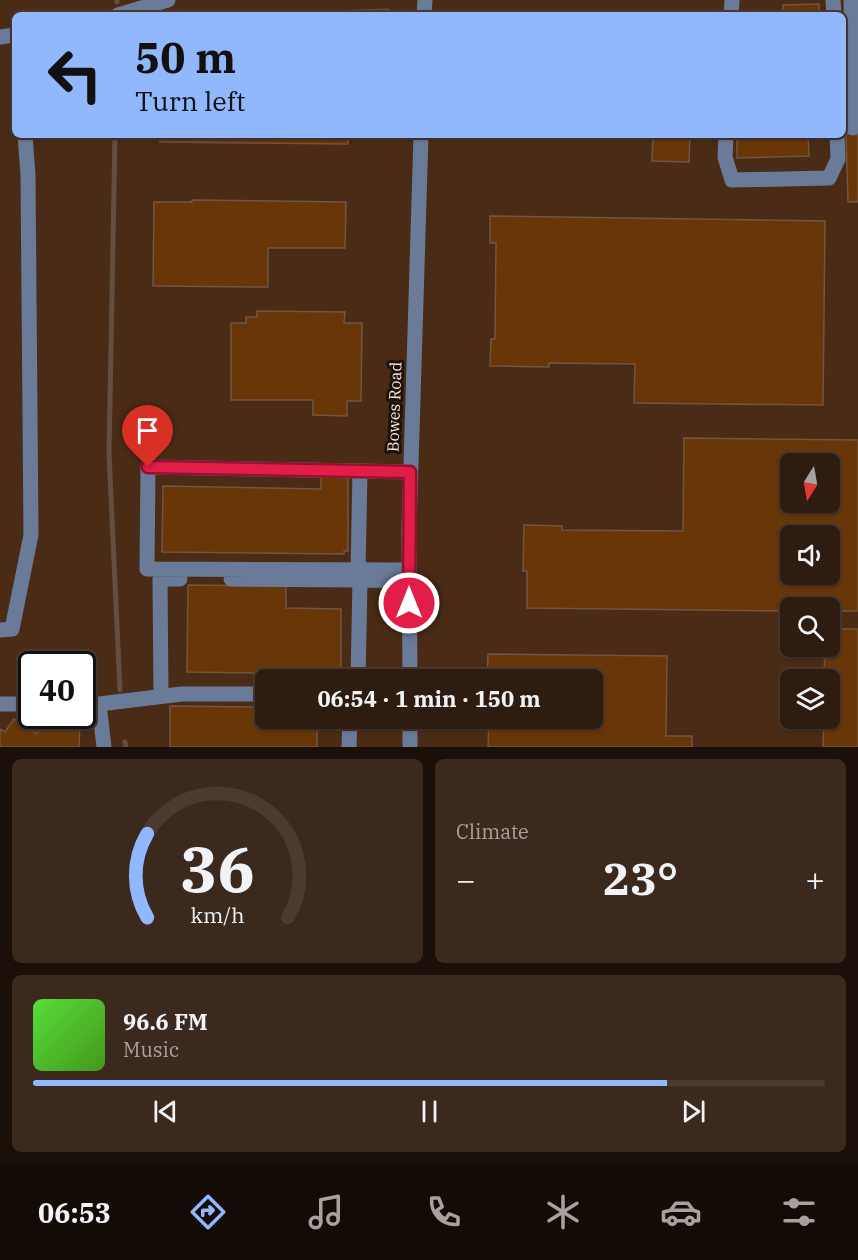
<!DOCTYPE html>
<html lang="en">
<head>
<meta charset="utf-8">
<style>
	body { margin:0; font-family:"IBM Plex Serif",serif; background:#3b291e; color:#f1f3f6; height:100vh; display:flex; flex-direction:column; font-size:22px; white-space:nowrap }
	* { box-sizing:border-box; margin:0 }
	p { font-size:20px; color:#a7a19f }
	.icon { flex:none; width:33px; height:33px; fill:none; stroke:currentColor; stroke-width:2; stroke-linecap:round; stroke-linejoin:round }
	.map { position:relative; height:747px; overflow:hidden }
	.side { display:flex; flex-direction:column; gap:12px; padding:12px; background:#1a0f09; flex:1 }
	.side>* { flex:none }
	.top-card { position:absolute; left:12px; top:12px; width:834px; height:126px; border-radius:9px; box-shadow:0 2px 4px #0004,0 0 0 2px #4a3a30; background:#91b8fd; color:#111; overflow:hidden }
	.needle { width:39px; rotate:191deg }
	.buttons { position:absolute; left:780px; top:453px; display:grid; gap:12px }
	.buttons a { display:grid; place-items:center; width:60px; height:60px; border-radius:9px; background:#2f1c10; box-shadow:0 2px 4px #0004,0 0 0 2px #4a3a30; font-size:30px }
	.speed { position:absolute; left:18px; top:651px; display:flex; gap:12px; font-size:30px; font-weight:700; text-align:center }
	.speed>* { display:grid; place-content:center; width:78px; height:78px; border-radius:50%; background:#2f1c10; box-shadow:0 2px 4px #0004,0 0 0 2px #4a3a30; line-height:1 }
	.speed .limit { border:3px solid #111; border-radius:9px; background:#fff; color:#111 }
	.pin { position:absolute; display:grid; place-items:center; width:51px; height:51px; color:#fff; margin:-62px -26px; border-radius:50% 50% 50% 0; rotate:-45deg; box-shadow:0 0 6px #0007 }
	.pin .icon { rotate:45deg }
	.me { position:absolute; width:66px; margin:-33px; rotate:0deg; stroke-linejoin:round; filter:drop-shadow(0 0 4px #0008) }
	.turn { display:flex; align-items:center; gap:21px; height:126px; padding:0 24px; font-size:27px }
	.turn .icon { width:78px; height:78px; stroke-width:2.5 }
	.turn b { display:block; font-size:42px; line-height:51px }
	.big { font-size:45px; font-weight:700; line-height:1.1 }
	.side .tile { flex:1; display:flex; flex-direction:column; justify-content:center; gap:9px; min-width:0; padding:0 21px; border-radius:9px; background:#3b291e }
	.side .dial { align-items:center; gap:0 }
	.dial svg { height:156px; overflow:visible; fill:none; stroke:#4a3a30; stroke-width:7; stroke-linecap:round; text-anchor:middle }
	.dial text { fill:#f1f3f6; stroke:none }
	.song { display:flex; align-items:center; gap:18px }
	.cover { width:72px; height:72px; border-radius:9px; background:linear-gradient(135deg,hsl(110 70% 55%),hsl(100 70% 35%)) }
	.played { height:6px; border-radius:3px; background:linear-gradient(90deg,#91b8fd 80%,#4a3a30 80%) }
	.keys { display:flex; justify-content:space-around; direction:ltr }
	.heat { display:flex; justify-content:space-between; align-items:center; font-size:33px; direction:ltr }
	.side .tiles { flex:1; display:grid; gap:12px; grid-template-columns:1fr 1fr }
	.tile:last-child { grid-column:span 2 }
	.trip { position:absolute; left:255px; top:669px; width:348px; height:60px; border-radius:9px; background:#2f1c10; box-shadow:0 2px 4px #0004,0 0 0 2px #4a3a30; font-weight:700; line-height:60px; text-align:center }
	.menu { display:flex; height:96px; justify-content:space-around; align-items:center; background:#130b06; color:#a7a19f }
	.menu .icon { width:42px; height:42px }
	.menu .on { color:#91b8fd }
	.menu b { font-size:27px; color:#f1f3f6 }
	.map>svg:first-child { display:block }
</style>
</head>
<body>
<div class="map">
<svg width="858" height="747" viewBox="0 0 858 747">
	<rect width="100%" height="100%" fill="#3f2615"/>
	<path fill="#4a2c16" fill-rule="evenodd" d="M0,0h858v747h-858zM15,15h828v120h-828zM790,464h40v38h-40zM790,536h40v38h-40zM790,608h40v38h-40zM32,664h50v52h-50zM266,680h326v38h-326zM790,680h40v38h-40z"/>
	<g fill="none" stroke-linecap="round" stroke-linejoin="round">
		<path stroke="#634e42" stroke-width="5" d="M117,0v2
			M267,15l121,-4
			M115,135l-6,319 11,236
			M125,742l1,5"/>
	</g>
	<path fill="#693608" stroke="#715543" stroke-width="1.5" fill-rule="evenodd" d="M819,4v11h-70l34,-2v-8z
		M846,134h12v68h-10z
		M160,135h188v9l-188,-2z
		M653,135h37l-1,27 -37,-1z
		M745,135h63l1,21 -72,2v-19l8,-2z
		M192,200l154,2 -1,46h-77v39l-115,-1 1,-84h38z
		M490,216l335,5 -2,184 -189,-2 1,-39 -86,-1v4l-59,-1 1,-27h4l1,-96h-6z
		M257,311l88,1 -1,11h18l-1,78h-14v15l-34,-1v-15h-82v-77h15v-6h11z
		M684,438l174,2v171h-28v-3h-40v3l-263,-3v-37h-4l1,-46 38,1v4l121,1zM790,464h40v38h-40zM790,536h40v38h-40z
		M321,473l27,3v75h-4v3l-182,-2 1,-66 158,3z
		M188,585l98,1v22l55,1v65l-154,-2z
		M830,629h28v118h-35l1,-29h6v-38h-6l1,-34h5z
		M488,654l179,2 -1,80h26v11h-204l1,-29h103v-38h-105z
		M170,706l96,1v11h56v5l-5,1v23h-147z
		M14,719l23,15 8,-13 35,2 -1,24h-79v-18l5,3z"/>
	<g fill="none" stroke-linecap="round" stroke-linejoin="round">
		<path stroke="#6a7b99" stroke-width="15" d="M833,0l1,15
			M851,0l2,128
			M118,15l50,-15
			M424,15l1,-15
			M731,15l1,-15
			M0,37l15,-2
			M726,135l-1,22 7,23 97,-2 9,-19 -1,-24
			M358,570l2,-99
			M409,570l-262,-1 1,-102 262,5
			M231,579l129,1 -2,100
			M360,580l49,1
			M0,630l12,-1 19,-94 -3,-360 -3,-40
			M410,680l-1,-150 12,-395
			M161,696l-1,-117h20
			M0,704h32
			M410,718v29
			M104,747l-5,-43 83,-10h84
			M349,747l1,-29"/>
	</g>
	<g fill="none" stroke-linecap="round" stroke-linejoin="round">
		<g stroke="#92132f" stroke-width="15">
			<path id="route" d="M148,467l262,5 -1,131"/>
		</g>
		<use href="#route" stroke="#e11d48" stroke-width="10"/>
	</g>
	<g text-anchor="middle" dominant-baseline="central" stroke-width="6" stroke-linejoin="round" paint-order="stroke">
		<g font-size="16" fill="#f7e6db" stroke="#1d120b">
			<text transform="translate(394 407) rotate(-88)">Bowes Road</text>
		</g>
	</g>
</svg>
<div class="buttons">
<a><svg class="needle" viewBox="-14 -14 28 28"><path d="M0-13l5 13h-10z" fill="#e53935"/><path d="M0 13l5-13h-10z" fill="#a7a19f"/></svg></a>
<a><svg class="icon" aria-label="sound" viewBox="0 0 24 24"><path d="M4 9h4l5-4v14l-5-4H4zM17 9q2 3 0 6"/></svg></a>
<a><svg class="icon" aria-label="search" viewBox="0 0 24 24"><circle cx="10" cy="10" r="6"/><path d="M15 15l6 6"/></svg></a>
<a><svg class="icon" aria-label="layers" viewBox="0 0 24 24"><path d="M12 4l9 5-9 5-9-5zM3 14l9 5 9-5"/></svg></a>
</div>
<div class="speed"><div class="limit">40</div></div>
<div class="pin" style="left:148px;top:467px;background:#d93025"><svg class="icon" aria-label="arrive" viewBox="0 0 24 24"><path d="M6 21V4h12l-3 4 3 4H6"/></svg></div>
<svg class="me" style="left:409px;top:603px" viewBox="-20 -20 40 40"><circle r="17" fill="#e11d48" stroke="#fff" stroke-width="3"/><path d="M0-11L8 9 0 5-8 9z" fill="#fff"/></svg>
<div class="trip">06:54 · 1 min · 150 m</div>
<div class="top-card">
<div class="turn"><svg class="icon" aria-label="left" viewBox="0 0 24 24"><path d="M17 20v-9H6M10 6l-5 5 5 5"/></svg><div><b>50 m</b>Turn left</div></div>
</div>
</div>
<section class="side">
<div class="tiles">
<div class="tile dial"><svg viewBox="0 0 100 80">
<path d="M14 69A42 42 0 1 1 86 69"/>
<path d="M14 69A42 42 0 0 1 14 26" stroke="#91b8fd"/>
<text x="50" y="56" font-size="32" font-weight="700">36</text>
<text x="50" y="72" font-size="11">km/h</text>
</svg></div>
<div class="tile"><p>Climate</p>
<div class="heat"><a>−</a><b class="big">23°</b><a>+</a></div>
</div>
<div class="tile">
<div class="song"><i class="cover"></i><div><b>96.6 FM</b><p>Music</p></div></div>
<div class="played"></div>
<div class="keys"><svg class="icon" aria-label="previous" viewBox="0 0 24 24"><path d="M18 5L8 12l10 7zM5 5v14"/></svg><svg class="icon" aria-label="pause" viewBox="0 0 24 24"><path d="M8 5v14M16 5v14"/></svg><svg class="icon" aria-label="next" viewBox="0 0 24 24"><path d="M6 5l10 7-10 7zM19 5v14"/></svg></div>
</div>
</div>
</section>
<nav class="menu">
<b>06:53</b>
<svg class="icon on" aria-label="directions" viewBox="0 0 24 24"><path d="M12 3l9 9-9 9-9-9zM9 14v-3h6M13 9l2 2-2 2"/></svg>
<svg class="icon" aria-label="music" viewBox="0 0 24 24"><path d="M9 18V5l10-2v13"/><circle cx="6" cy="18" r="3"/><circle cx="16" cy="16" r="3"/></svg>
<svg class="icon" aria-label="phone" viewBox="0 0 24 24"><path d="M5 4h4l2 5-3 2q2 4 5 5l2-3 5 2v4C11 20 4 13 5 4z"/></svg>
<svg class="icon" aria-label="climate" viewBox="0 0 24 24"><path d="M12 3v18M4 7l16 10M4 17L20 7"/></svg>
<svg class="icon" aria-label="car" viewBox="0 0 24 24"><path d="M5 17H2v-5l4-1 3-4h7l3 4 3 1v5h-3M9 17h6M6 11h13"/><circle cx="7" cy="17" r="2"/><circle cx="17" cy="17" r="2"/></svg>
<svg class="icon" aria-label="filters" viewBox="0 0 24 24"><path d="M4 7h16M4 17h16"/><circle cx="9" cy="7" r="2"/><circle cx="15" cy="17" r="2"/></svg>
</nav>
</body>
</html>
